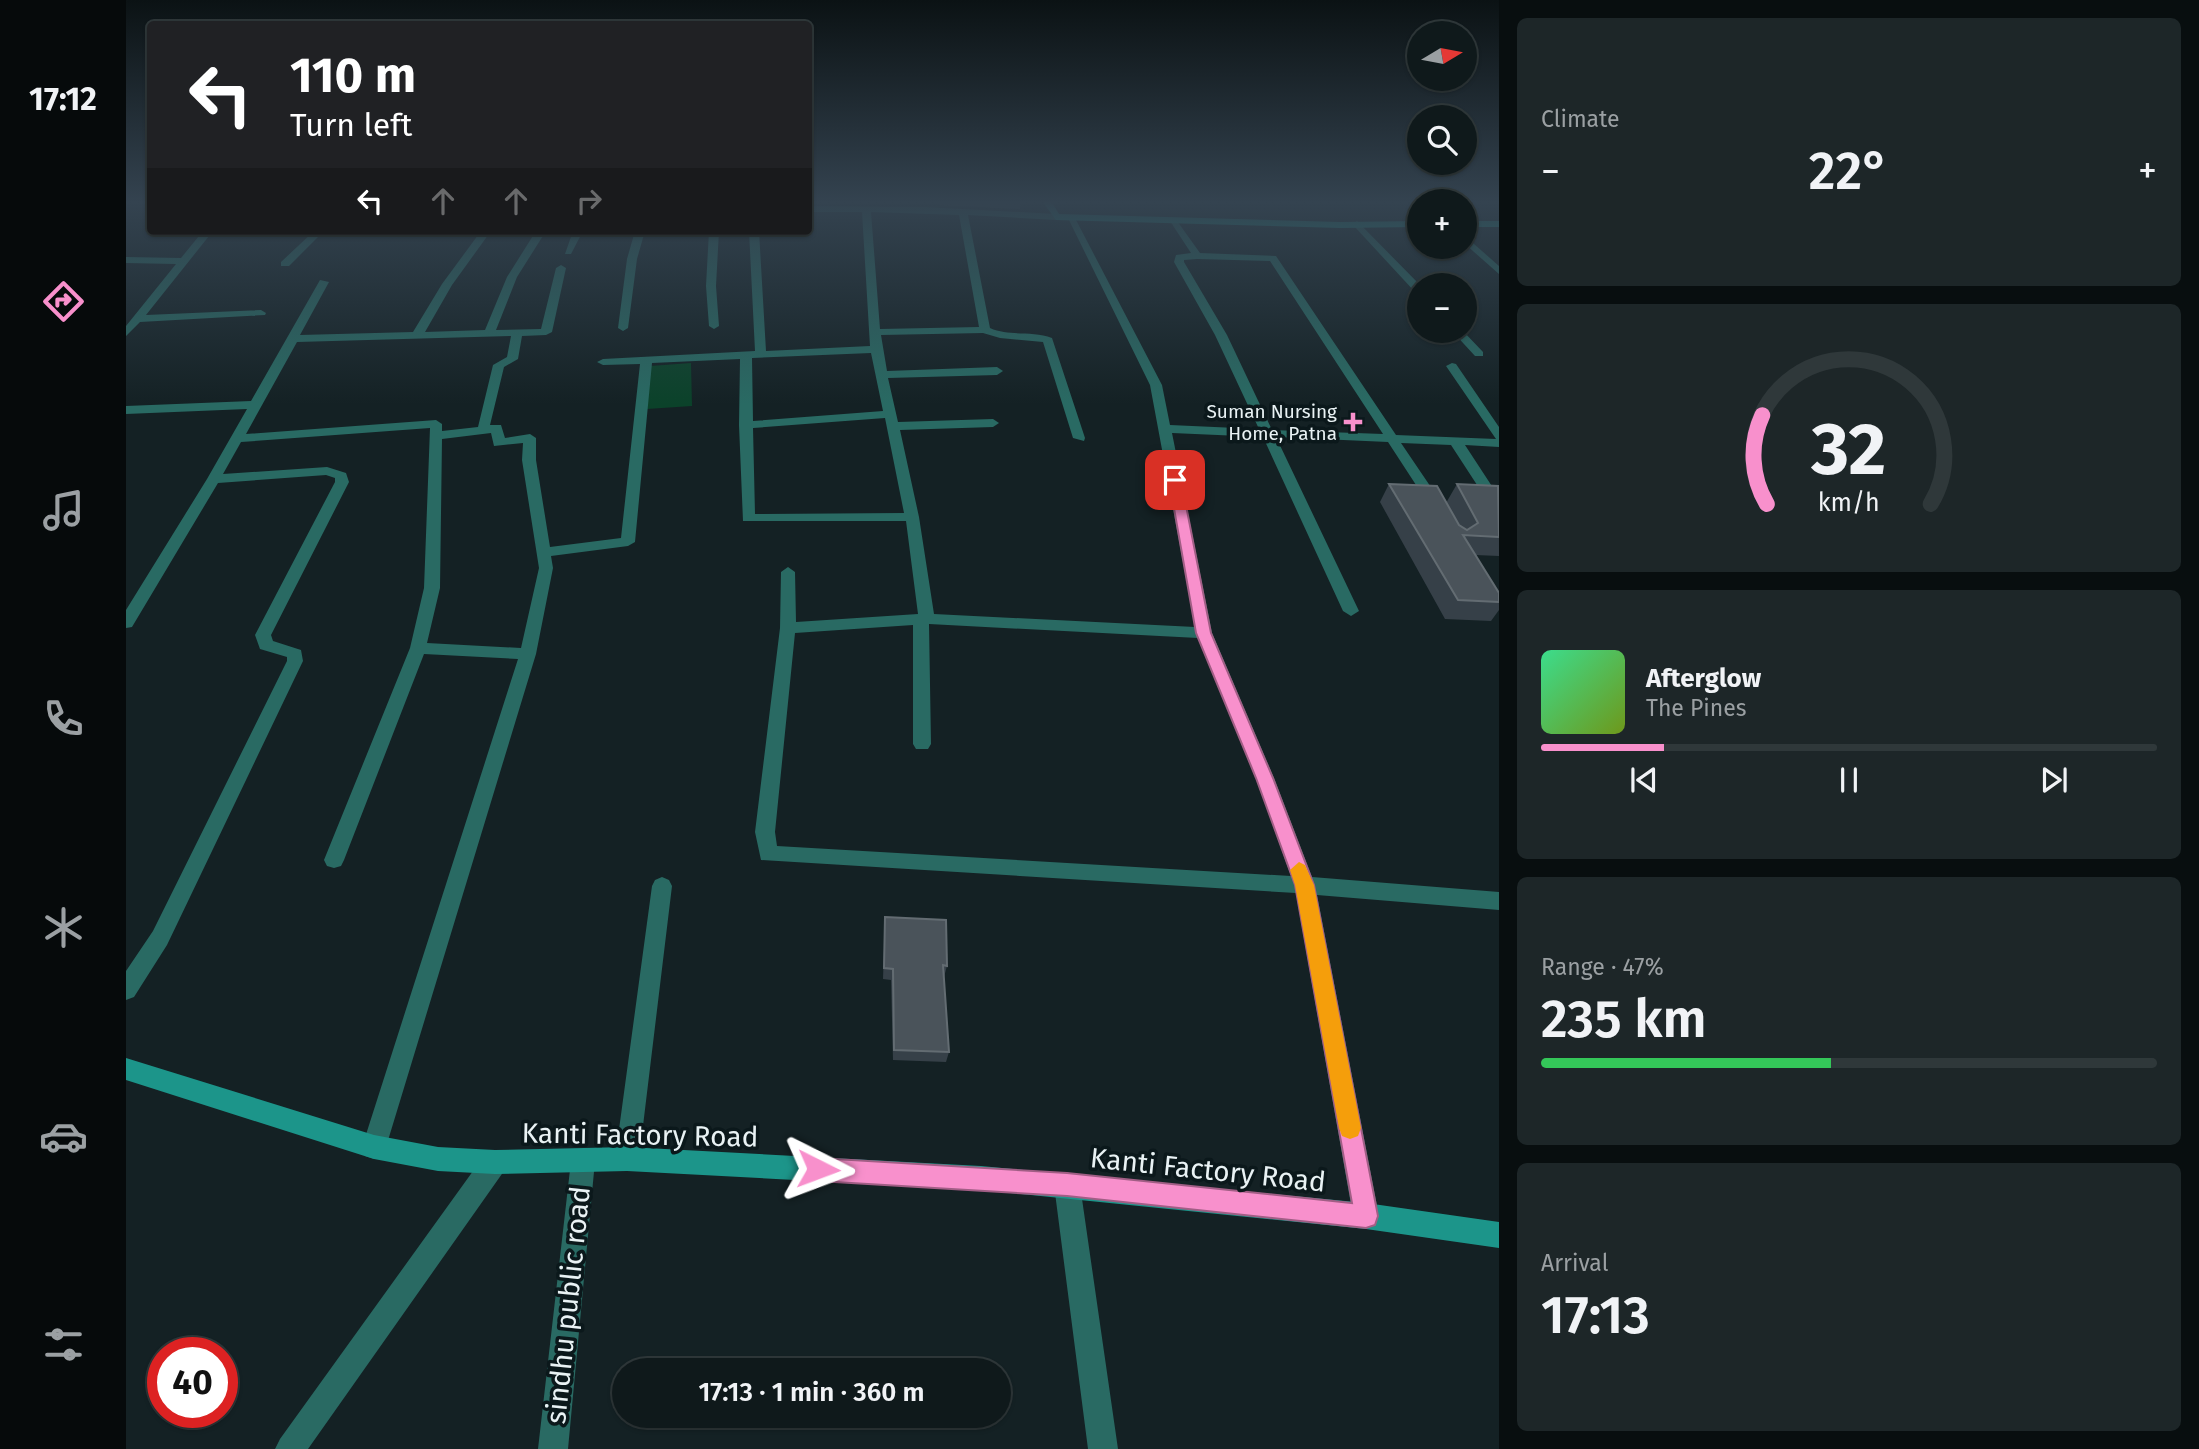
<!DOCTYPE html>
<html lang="en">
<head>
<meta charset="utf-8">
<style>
	body { margin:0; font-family:"Fira Sans",sans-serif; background:#1d2628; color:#f1f3f6; height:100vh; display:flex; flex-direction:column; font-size:26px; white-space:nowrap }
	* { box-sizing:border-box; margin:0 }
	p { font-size:23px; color:#9ba0a3 }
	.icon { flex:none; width:38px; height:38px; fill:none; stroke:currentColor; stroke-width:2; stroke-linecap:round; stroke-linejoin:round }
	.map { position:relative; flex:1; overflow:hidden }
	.side { display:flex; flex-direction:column; gap:18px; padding:18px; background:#080e0f; width:700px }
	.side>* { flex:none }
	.guide { position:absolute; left:21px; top:21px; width:665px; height:214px; border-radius:7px; box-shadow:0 2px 5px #0004,0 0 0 2px #2f383a; background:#202124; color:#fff; overflow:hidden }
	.needle { width:46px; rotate:80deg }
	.controls { position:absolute; left:1281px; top:21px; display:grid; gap:14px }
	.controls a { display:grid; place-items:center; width:70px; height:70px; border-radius:50%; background:#0f191b; box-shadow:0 2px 5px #0004,0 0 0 2px #2f383a; font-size:35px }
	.speed { position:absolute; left:21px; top:1337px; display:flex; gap:14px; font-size:35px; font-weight:700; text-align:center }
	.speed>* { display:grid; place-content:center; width:91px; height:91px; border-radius:50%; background:#0f191b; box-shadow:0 2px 5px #0004,0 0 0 2px #2f383a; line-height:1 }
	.speed .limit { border:10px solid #d22; background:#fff; color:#111 }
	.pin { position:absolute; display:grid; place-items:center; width:60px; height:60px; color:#fff; margin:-30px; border-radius:14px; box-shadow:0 4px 10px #0006 }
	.me { position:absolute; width:77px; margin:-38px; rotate:93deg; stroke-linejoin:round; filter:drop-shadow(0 0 5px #0008) }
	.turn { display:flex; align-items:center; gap:24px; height:147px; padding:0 28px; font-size:32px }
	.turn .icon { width:91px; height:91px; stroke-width:2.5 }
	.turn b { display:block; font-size:49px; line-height:60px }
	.lanes { display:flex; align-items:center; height:66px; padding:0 28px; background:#0003; justify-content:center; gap:35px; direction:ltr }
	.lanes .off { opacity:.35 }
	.big { font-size:52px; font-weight:600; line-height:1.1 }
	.side .widget { flex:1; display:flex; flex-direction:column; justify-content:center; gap:10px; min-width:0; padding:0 24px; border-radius:10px; background:#1d2628 }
	.side .dial { align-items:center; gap:0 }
	.dial svg { height:182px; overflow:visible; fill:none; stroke:#2f383a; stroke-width:7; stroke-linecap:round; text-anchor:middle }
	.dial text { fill:#f1f3f6; stroke:none }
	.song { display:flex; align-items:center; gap:21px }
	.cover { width:84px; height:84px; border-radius:10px; background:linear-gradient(135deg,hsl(150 70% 55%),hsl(80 70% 35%)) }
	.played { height:7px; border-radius:4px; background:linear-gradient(90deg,#f890cc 20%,#2f383a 20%) }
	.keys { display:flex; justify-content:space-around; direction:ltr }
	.heat { display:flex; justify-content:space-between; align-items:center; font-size:38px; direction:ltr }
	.charge { height:10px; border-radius:5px; background:linear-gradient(90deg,#34c759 47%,#2f383a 0) }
	.trip { position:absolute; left:486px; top:1358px; width:399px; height:70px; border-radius:35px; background:#0f191b; box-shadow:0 2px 5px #0004,0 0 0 2px #2f383a; font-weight:600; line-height:70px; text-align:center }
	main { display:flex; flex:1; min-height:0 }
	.tabs { display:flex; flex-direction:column; width:126px; justify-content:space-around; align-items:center; background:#060a0b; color:#9ba0a3 }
	.tabs .icon { width:49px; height:49px }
	.tabs .current { color:#f890cc }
	.tabs b { font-size:32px; color:#f1f3f6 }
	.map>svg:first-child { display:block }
</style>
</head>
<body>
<main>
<nav class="tabs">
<b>17:12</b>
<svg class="icon current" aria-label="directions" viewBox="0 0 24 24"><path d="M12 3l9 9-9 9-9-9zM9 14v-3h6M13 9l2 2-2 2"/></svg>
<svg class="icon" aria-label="music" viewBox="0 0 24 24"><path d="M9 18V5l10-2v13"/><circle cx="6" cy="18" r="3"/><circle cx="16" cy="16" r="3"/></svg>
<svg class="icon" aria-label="phone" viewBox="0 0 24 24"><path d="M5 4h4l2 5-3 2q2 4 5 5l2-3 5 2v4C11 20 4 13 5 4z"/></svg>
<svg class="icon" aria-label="climate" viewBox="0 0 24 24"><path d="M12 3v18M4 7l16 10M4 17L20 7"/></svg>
<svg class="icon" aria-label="car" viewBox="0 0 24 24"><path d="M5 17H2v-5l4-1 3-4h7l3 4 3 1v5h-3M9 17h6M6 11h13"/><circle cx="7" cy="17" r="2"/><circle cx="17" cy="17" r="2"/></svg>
<svg class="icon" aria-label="filters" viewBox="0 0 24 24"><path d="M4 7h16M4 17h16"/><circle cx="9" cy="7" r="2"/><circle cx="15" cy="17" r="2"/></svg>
</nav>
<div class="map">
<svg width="1373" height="1449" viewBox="0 0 1373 1449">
	<rect width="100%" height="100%" fill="#142124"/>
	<path fill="#0b422a" d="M565,363l1,43 -45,3 3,-43z"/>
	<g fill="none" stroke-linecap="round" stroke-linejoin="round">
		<path fill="#296a63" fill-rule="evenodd" d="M682,206l117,1 131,7 5,3 -5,3 -88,-5 22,113c20,9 42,2 62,10l33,100 -1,3 -11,-3 -30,-96 -43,-4 -17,-5 -102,2 6,36 110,-4 6,4 -6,4 -109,3 10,44 95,-3 6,4 -6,4 -93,3 19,87 15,97 261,13 -45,-242 -83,-169 8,2 87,167 8,40 89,4 -44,-94 -41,-73 2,-7 15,-2 -21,-32 5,-3 25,35 76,3 120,179 100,4 -50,-73 6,-3 4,1 43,63v20l-34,-2 34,52v15l-5,-1 -43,-66 -50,-2 42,62 -7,4 -5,-1 -43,-66 -112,-5 83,174 -8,5 -8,-5 -80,-174 -91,-4 40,200 62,145 38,99 187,15v18l-182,-15 62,321 -4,9 -9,4 -9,-4 -4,-9 -57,-323 -535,-33 -6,-28 25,-204 1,-56 7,-5 7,5 1,50 122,-8 -12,-93h-163l-4,-96 1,-66 -88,4 -17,179 -7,4 -77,10 2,12 -17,86 -150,493 -3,9 -9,3 -9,-3 -3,-9 156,-488 -94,-5 -80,206 -3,6 -7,2 -7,-2 -3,-6 86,-212 14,-60 6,-160 -189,14 -18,32 104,-7 19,6 3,9 -78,153 2,6 28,9 2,11 -136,284 -33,52 -8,3v-29l27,-40 134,-270v-4l-27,-8 -5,-14 80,-153v-4l-9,-3 -108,8 -86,144 -6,1v-18l81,-131 40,-70 -121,5v-8l125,-5 69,-121 9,2 -29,53 113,-3 29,-48 39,-53h10l-39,54 -27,47 60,-2 22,-53 29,-46h10l-29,46 -21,53 45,-1 15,-61 5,-3 5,3 -14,64 -6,3 -24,1 -4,23 -14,8 -14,58h11l4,13 25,-4 6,4v22l14,87 71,-9 19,-174 -37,1 -6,-3 6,-3 152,-8 -6,-120h10l7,120 104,-5 -8,-134h-54zM745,212l88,3 20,112 -99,2zM1071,259l73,2 113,173 -111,-4 -45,-95 -43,-73v-2zM385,336l-4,21 -14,8 -15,62 -36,4v-7l-6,-4 -190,14 51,-92zM745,353l12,58 -130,10 -1,-63zM759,418l19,95 -149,1 -2,-86zM365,433l3,13 29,-3 -1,17 17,108 -18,80 -94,-5 13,-55 2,-149zM803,624l269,14 58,140 35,98 -514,-30 -2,-14 20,-199 118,-8v119l3,5h12l3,-5z
			M1231,221l63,64 -1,8 -4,-1 -61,-66 -2,-2z
			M77,231h10l-67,84 115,-5 5,3 -1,2 -125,7 -14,14v-10l50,-62 -50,-1v-6l55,1z
			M188,231h10l-35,35h-8v-4z
			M447,231h10l-12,23h-6z
			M509,231h10l-8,28 -9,69 -5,3 -5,-3 9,-69z
			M583,231h10l-3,55 3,40 -5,3 -5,-3 -3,-40z
			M1339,236l34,30v8l-34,-30z
			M1326,331h11l20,21v4h-8z
			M536,877l7,3 3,6 -33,273 -3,9 -9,3 -9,-3 -3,-9 37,-273 3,-6z
			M457,1149l9,3 3,9 -27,288h-30l33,-288 3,-9z
			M369,1150l9,3 3,9 -3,9 -196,278h-33l5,-10 206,-286z
			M941,1172l9,4 4,9 38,264h-30l-34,-264 4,-9z"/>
		<path fill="#1c958a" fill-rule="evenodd" d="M916,201h9l8,13 281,8 79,-1v6l-79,1 -284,-8z
			M1339,221h34v6h-34z
			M0,1058l248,77 64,12 57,3 132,-3 354,19 385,37 133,19v26l-133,-19 -385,-39 -354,-19 -132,3 -57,-3 -64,-12 -248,-79z"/>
	</g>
	<path fill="#364048" d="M895,201l-1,8 -81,-4 -1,-3 -9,-1z
		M1263,484l57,19 11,-19 42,3v69l-24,-1 24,38v17l-8,11 -46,-2 -65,-117z
		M759,917l62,49 -3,11 5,75 -3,10 -53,-2 -2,-80 -8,-1z"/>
	<path fill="#4a535a" stroke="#636c72" stroke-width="2" d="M1263,484l48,2 22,39 8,5 11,-7 -21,-39 41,2 1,51 -36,-2 36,58v9l-41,-2z
		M759,917l61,3 1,46 -4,-1 6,87 -55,-2 -1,-81 -9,-1z"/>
	<linearGradient id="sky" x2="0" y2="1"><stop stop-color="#0b1214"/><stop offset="0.5" stop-color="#344350"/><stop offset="1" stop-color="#344350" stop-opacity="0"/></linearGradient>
	<rect width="1373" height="404" fill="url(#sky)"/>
	<path fill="#f890cc" stroke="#a15e85" stroke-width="2" d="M1049,476l6,4 30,153 62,145 41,107 64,331 -3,9 -9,3 -299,-32 -249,-15 -8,-4 -3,-8 3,-8 8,-3 249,15 285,30 -57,-318 -39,-107 -60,-145 -27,-153z"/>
	<path fill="#f59e0b" d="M1173,862l6,3 9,20 47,243 -3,8 -8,3 -8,-3 -3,-8 -44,-243 -5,-15z"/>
	<path fill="#f890cc" stroke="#0b181b" stroke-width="2.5" d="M1223.5 411.5h7v7h7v7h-7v7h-7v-7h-7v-7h7z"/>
	<g text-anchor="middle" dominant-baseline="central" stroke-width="7" stroke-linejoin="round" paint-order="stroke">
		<g font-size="19" fill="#e9f2f4" stroke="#0b181b" text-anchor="end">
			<text x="1211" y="411">Suman Nursing<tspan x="1211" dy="22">Home, Patna</tspan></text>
		</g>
		<g font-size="28" fill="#e9f2f4" stroke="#0b181b">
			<text transform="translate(514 1135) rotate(1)">Kanti Factory Road</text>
			<text transform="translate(1082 1170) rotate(6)">Kanti Factory Road</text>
			<text transform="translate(442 1305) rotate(-84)">sindhu public road</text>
		</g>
	</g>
</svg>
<div class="controls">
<a><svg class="needle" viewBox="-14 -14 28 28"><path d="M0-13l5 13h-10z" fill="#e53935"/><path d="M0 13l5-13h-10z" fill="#9ba0a3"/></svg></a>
<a><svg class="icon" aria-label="search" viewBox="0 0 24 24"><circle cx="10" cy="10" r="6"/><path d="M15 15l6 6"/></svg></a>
<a>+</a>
<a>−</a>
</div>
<div class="speed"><div class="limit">40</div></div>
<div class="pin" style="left:1049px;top:480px;background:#d93025"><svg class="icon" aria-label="arrive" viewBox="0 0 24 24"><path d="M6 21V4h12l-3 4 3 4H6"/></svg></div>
<svg class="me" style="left:692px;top:1169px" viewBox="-20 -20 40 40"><path d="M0-17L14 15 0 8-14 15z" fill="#f890cc" stroke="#fff" stroke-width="4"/></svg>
<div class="trip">17:13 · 1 min · 360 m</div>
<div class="guide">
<div class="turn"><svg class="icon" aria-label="left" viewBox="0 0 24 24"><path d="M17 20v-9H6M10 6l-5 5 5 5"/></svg><div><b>110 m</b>Turn left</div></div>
<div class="lanes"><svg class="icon" aria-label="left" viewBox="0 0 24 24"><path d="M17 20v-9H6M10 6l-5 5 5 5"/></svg><svg class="icon off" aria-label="ahead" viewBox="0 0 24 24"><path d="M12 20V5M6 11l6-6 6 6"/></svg><svg class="icon off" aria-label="ahead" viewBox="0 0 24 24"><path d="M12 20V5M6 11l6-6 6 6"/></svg><svg class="icon off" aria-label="right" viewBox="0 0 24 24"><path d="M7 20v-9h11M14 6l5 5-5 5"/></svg></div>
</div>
</div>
<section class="side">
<div class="widget"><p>Climate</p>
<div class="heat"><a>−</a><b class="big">22°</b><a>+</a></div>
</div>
<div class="widget dial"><svg viewBox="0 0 100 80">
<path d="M14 69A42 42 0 1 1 86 69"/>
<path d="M14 69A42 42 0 0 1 12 30" stroke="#f890cc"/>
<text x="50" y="56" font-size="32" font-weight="700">32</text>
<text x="50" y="72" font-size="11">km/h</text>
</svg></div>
<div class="widget">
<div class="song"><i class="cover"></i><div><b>Afterglow</b><p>The Pines</p></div></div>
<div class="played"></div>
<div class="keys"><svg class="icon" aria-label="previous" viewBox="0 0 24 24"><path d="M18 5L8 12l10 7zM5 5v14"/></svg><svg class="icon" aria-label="pause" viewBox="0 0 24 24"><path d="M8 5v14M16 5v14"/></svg><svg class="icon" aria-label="next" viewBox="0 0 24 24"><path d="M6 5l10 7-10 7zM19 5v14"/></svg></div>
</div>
<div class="widget"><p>Range · 47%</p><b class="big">235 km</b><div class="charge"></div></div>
<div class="widget"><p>Arrival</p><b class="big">17:13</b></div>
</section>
</main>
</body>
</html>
